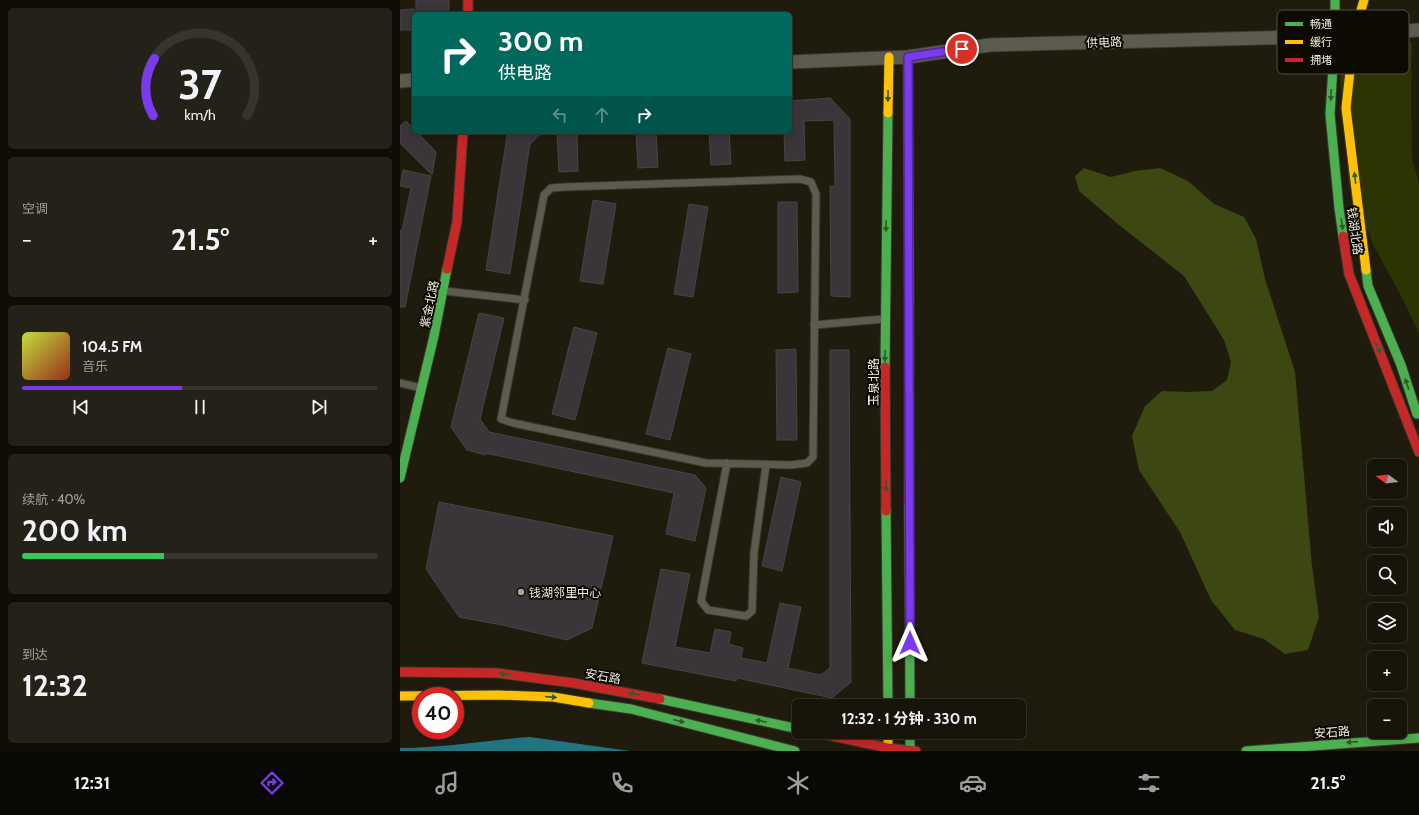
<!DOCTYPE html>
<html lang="zh">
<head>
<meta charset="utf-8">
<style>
	body { margin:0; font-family:Cabin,"Noto Sans SC",sans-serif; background:#242218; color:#f1f3f6; height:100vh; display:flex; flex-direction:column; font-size:15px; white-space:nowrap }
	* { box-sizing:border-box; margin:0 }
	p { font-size:13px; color:#9e9f9c }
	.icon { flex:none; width:22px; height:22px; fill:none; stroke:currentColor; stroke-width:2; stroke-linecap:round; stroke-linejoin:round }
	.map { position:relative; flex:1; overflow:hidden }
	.panel { display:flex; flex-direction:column; gap:8px; padding:8px; background:#0d0c06; width:400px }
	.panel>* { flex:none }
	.banner { position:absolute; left:12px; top:12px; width:380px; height:122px; border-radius:6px; box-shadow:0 2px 10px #0003,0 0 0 1px #36342b; background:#00695c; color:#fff; overflow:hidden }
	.needle { width:26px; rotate:285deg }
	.tools { position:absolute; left:967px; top:459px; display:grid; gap:8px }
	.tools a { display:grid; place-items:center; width:40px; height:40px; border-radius:6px; background:#17150a; box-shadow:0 2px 10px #0003,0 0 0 1px #36342b; font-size:20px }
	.speed { position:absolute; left:12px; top:687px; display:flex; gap:8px; font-size:20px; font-weight:700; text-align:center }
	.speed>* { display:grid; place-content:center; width:52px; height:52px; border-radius:50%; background:#17150a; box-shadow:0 2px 10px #0003,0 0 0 1px #36342b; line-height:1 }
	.speed .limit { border:6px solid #d22; background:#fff; color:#111 }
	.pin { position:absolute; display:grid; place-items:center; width:34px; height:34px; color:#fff; margin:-17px; border:2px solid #fff; border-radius:50%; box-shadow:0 1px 4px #0007 }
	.me { position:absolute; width:44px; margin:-22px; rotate:0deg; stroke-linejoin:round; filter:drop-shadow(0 0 3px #0008) }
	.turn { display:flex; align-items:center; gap:14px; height:84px; padding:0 20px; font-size:18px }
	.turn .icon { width:52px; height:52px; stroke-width:2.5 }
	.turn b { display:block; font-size:28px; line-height:34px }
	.lanes { display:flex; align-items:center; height:38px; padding:0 20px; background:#0003; justify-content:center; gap:20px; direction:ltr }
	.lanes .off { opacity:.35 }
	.big { font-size:30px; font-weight:700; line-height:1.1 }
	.panel .widget { flex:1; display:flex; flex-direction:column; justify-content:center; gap:6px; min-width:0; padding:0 14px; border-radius:6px; background:#242218 }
	.panel .dial { align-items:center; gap:0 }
	.dial svg { height:104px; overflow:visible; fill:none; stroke:#36342b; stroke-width:7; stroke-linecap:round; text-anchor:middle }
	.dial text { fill:#f1f3f6; stroke:none }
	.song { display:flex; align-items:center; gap:12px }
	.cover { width:48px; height:48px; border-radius:6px; background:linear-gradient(135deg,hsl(70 70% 55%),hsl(10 70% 35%)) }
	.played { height:4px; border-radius:2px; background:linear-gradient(90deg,#7c3aed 45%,#36342b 45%) }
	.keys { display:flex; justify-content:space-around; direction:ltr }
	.heat { display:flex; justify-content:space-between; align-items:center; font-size:22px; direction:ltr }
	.charge { height:6px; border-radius:3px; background:linear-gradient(90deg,#34c759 40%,#36342b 0) }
	.trip { position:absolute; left:392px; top:699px; width:234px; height:40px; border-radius:6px; background:#17150a; box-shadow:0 2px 10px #0003,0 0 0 1px #36342b; font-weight:700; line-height:40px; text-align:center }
	.menu { display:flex; height:64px; justify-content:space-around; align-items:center; background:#090804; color:#9e9f9c }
	.menu .icon { width:28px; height:28px }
	.menu .current { color:#7c3aed }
	.menu b { font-size:18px; color:#f1f3f6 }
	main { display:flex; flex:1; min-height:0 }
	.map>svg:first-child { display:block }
</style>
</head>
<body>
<main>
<section class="panel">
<div class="widget dial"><svg viewBox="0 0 100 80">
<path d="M14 69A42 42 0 1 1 86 69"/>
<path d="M14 69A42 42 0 0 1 15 25" stroke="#7c3aed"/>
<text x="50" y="56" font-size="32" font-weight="700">37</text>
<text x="50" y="72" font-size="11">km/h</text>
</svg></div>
<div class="widget"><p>空调</p>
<div class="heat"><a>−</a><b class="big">21.5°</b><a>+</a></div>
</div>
<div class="widget">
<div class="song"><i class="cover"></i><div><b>104.5 FM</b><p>音乐</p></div></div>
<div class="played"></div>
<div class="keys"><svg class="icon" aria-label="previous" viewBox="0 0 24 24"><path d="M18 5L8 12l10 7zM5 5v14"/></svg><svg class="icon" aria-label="pause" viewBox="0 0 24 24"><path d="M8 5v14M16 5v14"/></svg><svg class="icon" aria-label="next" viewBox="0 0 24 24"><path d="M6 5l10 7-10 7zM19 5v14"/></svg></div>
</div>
<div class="widget"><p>续航 · 40%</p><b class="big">200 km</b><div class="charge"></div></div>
<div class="widget"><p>到达</p><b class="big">12:32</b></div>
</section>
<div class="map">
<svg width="1019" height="751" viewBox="0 0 1019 751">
	<rect width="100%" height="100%" fill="#1f1c0e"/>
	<path fill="#2c3402" d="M1012,42l-1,59 1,58 7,23v151l-17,-35 -29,-54 -24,-58 -12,-143z"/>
	<path fill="#3d4711" d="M684,168l27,9 24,-6 25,-3 28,13 26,23 30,13 12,22 9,40 30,93 17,194 7,51 -11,33 -23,4 -21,-15 -29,-9 -24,-30 -31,-68 -41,-62 -7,-34 13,-30 17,-15 25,1 25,-1 15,-11 4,-18 -7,-22 -40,-64 -65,-51 -40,-34 -4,-15z"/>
	<path fill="#21737f" d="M130,737l100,14h-230v-3c43,0 87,-8 130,-11z"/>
	<path fill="#393538" stroke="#484544" d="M16,0h33v14h-33z
		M14,9v21h-14v-20z
		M430,98l20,21v178l-19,-1 -1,-110h5l-1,-66 -30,1 1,39 -20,1 -1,-29h6v-31z
		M6,121l8,8v3h3l19,20 -4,23 -32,-32v-17z
		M111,132h32l-13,12 -20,130 -24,-4 21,-134z
		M157,132h20l1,39 -19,1z
		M236,132h20l2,35 -20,1z
		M309,132h20l2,32 -20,1z
		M3,170l28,6 -26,131h-5v-77l2,1 9,-43 -11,-2z
		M193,200l23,4 -13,80 -23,-3z
		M378,202h19l1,90 -20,1z
		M289,204l19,3 -15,90 -19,-3z
		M79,313l25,5 -24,101 9,13 206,43 11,13 -11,53 -29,-7 8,-41 -189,-40v2l-18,-5 -16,-23z
		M174,327l23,6 -22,87 -23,-6z
		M268,348l23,6 -21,86 -24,-6z
		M396,349l1,91h-20l-1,-90z
		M430,350h19l2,332 -19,16 -95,-20 -1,3 -94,-18 19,-94 29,5 -15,73 35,6 5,-24 16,3 -2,12 14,4 -2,10 26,5 13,-60 21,4 -13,61 33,7 9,-7z
		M381,477l20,5 -19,89 -20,-5z
		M39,502l174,34 -21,92 -25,12 -65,-15 -43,-8 -33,-48z"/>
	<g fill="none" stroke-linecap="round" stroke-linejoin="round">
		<g stroke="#3b392f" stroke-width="9">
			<path id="lane" d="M400,179l11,3 5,12 -3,263 -6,6 -16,2 -85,-2 -193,-40 -12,-4 43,-224 7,-7 14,-1z
				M45,291l80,9
				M414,325l70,-6
				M0,383l21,5
				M327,463l-26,138 7,9 38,6 6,-5 2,-58 12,-88"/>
		</g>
		<g stroke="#3b392f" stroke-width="15">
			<path id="street" d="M390,62l118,-5 82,-12 345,-9 84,-6
				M0,81l14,-1"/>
		</g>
		<g stroke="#3b392f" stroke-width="11">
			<path id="fast" d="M935,0v36l-5,78 9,94 4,28
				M966,270l2,16 33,79 16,49
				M485,367l3,-254
				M0,478l34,-142 13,-67
				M509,506l1,200
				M486,511l2,195
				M260,699l139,30
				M189,703l42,6 164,42
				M510,732v18
				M846,751l173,-13"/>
		</g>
		<g stroke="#3b392f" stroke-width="11">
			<path id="slow" d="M964,0l-10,35 -8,73 20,162
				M508,57l1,245
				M488,113l1,-56
				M0,696l99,-1 54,2 36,6
				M488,732v16"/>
		</g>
		<g stroke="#3b392f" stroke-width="11">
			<path id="jam" d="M68,0v14
				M943,236l6,38 70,178
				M47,269l10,-47 6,-90
				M509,302v204
				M485,367l1,144
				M0,672l97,1 76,10 87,16
				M414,732l74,16 28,3"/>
		</g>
		<use href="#lane" stroke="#5c5b50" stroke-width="7"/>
		<use href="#street" stroke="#5c5b50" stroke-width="13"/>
		<use href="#fast" stroke="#4caf50" stroke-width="9"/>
		<use href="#slow" stroke="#ffc107" stroke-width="9"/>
		<use href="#jam" stroke="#c62828" stroke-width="9"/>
	</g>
	<defs><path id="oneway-solid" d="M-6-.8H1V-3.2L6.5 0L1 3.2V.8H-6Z"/></defs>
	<g fill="#2c5c29">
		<use href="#oneway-solid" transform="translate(931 95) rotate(93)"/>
		<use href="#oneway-solid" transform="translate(488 96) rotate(91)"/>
		<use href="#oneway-solid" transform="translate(955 178) rotate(-97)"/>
		<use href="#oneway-solid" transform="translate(942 224) rotate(82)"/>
		<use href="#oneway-solid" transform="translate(486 226) rotate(91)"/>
		<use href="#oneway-solid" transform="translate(978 348) rotate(68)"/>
		<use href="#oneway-solid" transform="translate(485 356) rotate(90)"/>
		<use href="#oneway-solid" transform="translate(1007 384) rotate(-108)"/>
		<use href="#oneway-solid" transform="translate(486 486) rotate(90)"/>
		<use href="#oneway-solid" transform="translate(105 674) rotate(-173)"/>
		<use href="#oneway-solid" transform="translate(234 694) rotate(-170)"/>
		<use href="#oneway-solid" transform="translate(151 697) rotate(5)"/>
		<use href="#oneway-solid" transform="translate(279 721) rotate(14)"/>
		<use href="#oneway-solid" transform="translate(361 721) rotate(-168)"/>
		<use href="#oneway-solid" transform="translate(952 742) rotate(176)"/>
	</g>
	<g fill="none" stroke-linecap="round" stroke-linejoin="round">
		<g stroke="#51269a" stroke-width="10">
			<path id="route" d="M510,643l-2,-586 54,-8"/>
		</g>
		<use href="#route" stroke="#7c3aed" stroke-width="7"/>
	</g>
	<circle fill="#a7a495" stroke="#0d0a02" stroke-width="1.5" cx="121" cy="592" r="4"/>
	<g text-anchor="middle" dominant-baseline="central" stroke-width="4" stroke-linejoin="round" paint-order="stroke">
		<g font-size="12" fill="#f0edde" stroke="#0d0a02">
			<text transform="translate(704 42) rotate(-2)">供电路</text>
			<text transform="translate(955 231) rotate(82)">钱湖北路</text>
			<text transform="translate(29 304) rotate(-78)">紫金北路</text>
			<text transform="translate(473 382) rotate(-90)">玉泉北路</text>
			<text transform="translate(203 676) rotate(10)">安石路</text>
			<text transform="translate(932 732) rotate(-4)">安石路</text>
		</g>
		<g font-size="12" fill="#f0edde" stroke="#0d0a02" text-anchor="start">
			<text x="129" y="592">钱湖邻里中心</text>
		</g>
	</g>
	<rect x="877" y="10" width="132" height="64" rx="6" fill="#0d0a02" stroke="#514e44" stroke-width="1"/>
	<rect x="885" y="22" width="18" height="4" fill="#4caf50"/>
	<rect x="885" y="40" width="18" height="4" fill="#ffc107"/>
	<rect x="885" y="58" width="18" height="4" fill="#c62828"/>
	<g font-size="11" fill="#f0edde">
		<text x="910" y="28">畅通</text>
		<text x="910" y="46">缓行</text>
		<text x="910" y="64">拥堵</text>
	</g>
</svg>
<div class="tools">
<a><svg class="needle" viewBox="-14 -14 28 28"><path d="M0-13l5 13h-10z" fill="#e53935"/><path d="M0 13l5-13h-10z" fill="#9e9f9c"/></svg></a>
<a><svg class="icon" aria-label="sound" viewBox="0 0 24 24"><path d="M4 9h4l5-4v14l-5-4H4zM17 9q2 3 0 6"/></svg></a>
<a><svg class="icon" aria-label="search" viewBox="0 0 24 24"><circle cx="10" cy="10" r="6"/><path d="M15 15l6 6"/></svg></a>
<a><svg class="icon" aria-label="layers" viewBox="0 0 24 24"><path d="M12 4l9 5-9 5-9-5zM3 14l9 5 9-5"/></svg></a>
<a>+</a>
<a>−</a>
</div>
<div class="speed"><div class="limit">40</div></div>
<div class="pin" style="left:562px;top:49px;background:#d93025"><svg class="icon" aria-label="arrive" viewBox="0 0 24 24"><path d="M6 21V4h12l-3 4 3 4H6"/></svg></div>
<svg class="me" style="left:510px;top:643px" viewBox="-20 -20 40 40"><path d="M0-17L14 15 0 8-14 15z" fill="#7c3aed" stroke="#fff" stroke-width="4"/></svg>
<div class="trip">12:32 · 1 分钟 · 330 m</div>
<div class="banner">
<div class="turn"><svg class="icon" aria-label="right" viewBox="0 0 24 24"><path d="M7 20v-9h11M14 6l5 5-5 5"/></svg><div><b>300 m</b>供电路</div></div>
<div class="lanes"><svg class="icon off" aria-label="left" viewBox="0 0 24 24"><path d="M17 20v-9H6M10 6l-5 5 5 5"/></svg><svg class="icon off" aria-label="ahead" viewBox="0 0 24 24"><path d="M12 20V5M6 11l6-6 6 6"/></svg><svg class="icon" aria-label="right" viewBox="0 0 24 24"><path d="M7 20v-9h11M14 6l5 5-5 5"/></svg></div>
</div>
</div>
</main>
<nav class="menu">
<b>12:31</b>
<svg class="icon current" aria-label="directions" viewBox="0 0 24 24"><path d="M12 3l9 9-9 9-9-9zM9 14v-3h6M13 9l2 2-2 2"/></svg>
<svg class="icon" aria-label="music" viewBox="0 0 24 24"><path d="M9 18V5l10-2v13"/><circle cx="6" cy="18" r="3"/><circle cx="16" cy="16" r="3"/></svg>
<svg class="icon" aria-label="phone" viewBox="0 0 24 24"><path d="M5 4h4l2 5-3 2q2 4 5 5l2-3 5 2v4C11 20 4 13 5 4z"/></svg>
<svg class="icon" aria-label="climate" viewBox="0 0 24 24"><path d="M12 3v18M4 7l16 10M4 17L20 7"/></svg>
<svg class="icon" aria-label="car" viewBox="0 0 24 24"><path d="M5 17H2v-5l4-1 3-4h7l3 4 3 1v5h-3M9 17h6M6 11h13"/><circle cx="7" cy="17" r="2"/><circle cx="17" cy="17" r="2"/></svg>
<svg class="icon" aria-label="filters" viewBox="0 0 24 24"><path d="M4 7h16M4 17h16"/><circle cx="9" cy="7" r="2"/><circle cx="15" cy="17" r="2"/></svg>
<b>21.5°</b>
</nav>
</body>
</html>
